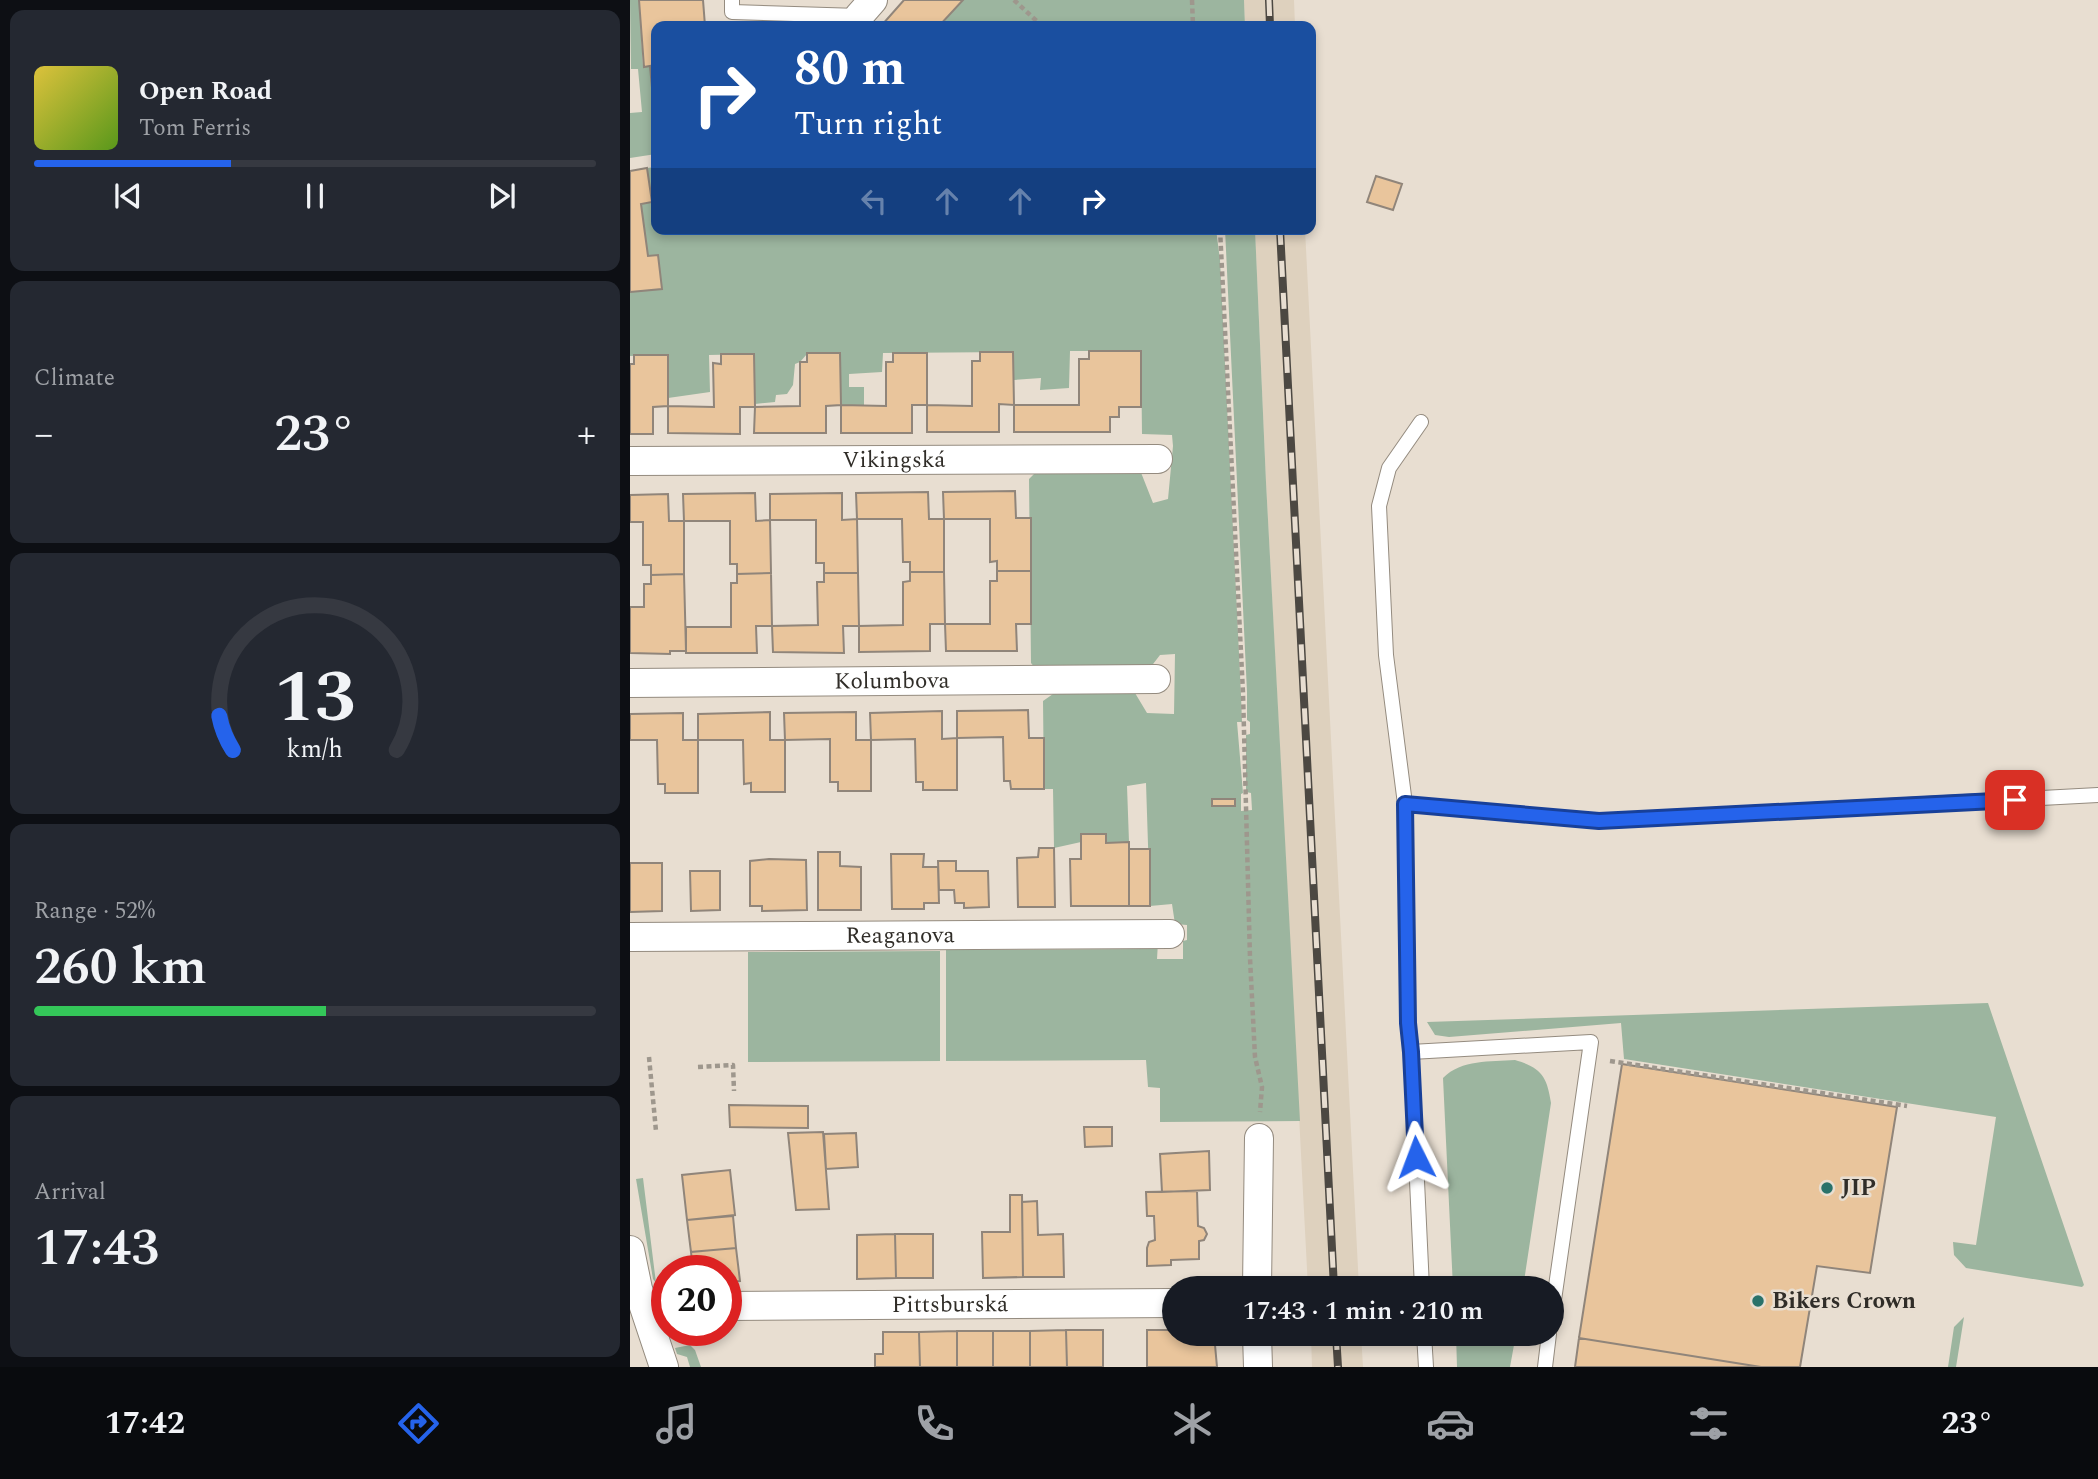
<!DOCTYPE html>
<html lang="en">
<head>
<meta charset="utf-8">
<style>
	body { margin:0; font-family:Spectral,serif; background:#242831; color:#f1f3f6; height:100vh; display:flex; flex-direction:column; font-size:26px; white-space:nowrap }
	* { box-sizing:border-box; margin:0 }
	p { font-size:23px; color:#9ea1a6 }
	.icon { flex:none; width:38px; height:38px; fill:none; stroke:currentColor; stroke-width:2; stroke-linecap:round; stroke-linejoin:round }
	.map { position:relative; flex:1; overflow:hidden }
	.sheet { display:flex; flex-direction:column; gap:10px; padding:10px; background:#0d0f14; width:630px }
	.sheet>* { flex:none }
	.hud { position:absolute; left:21px; top:21px; width:665px; height:214px; border-radius:14px; box-shadow:0 4px 10px #0003; background:#1a4fa0; color:#fff; overflow:hidden }
	.speed { position:absolute; left:21px; top:1255px; display:flex; gap:14px; font-size:35px; font-weight:700; text-align:center }
	.speed>* { display:grid; place-content:center; width:91px; height:91px; border-radius:50%; background:#171b24; box-shadow:0 4px 10px #0003; line-height:1 }
	.speed .limit { border:10px solid #d22; background:#fff; color:#111 }
	.pin { position:absolute; display:grid; place-items:center; width:60px; height:60px; color:#fff; margin:-30px; border-radius:14px; box-shadow:0 4px 10px #0006 }
	.me { position:absolute; width:77px; margin:-38px; rotate:357deg; stroke-linejoin:round; filter:drop-shadow(0 0 5px #0008) }
	.turn { display:flex; align-items:center; gap:24px; height:147px; padding:0 28px; font-size:32px }
	.turn .icon { width:91px; height:91px; stroke-width:2.5 }
	.turn b { display:block; font-size:49px; line-height:60px }
	.lanes { display:flex; align-items:center; height:66px; padding:0 28px; background:#0003; justify-content:center; gap:35px; direction:ltr }
	.lanes .off { opacity:.35 }
	.big { font-size:52px; font-weight:600; line-height:1.1 }
	.sheet .widget { flex:1; display:flex; flex-direction:column; justify-content:center; gap:10px; min-width:0; padding:0 24px; border-radius:14px; background:#242831 }
	.sheet .dial { align-items:center; gap:0 }
	.dial svg { height:182px; overflow:visible; fill:none; stroke:#363941; stroke-width:7; stroke-linecap:round; text-anchor:middle }
	.dial text { fill:#f1f3f6; stroke:none }
	.song { display:flex; align-items:center; gap:21px }
	.cover { width:84px; height:84px; border-radius:10px; background:linear-gradient(135deg,hsl(50 70% 55%),hsl(90 70% 35%)) }
	.played { height:7px; border-radius:4px; background:linear-gradient(90deg,#2563eb 35%,#363941 35%) }
	.keys { display:flex; justify-content:space-around; direction:ltr }
	.heat { display:flex; justify-content:space-between; align-items:center; font-size:38px; direction:ltr }
	.charge { height:10px; border-radius:5px; background:linear-gradient(90deg,#34c759 52%,#363941 0) }
	.trip { position:absolute; left:532px; top:1276px; width:402px; height:70px; border-radius:35px; background:#171b24; box-shadow:0 4px 10px #0003; font-weight:600; line-height:70px; text-align:center }
	.tabs { display:flex; height:112px; justify-content:space-around; align-items:center; background:#090b0e; color:#9ea1a6 }
	.tabs .icon { width:49px; height:49px }
	.tabs .selected { color:#2563eb }
	.tabs b { font-size:32px; color:#f1f3f6 }
	main { display:flex; flex:1; min-height:0 }
	.map>svg:first-child { display:block }
</style>
</head>
<body>
<main>
<section class="sheet">
<div class="widget">
<div class="song"><i class="cover"></i><div><b>Open Road</b><p>Tom Ferris</p></div></div>
<div class="played"></div>
<div class="keys"><svg class="icon" aria-label="previous" viewBox="0 0 24 24"><path d="M18 5L8 12l10 7zM5 5v14"/></svg><svg class="icon" aria-label="pause" viewBox="0 0 24 24"><path d="M8 5v14M16 5v14"/></svg><svg class="icon" aria-label="next" viewBox="0 0 24 24"><path d="M6 5l10 7-10 7zM19 5v14"/></svg></div>
</div>
<div class="widget"><p>Climate</p>
<div class="heat"><a>−</a><b class="big">23°</b><a>+</a></div>
</div>
<div class="widget dial"><svg viewBox="0 0 100 80">
<path d="M14 69A42 42 0 1 1 86 69"/>
<path d="M14 69A42 42 0 0 1 8 54" stroke="#2563eb"/>
<text x="50" y="56" font-size="32" font-weight="700">13</text>
<text x="50" y="72" font-size="11">km/h</text>
</svg></div>
<div class="widget"><p>Range · 52%</p><b class="big">260 km</b><div class="charge"></div></div>
<div class="widget"><p>Arrival</p><b class="big">17:43</b></div>
</section>
<div class="map">
<svg width="1468" height="1367" viewBox="0 0 1468 1367">
	<rect width="100%" height="100%" fill="#e8ded1"/>
	<path fill="#ded1be" d="M614,0h50l1,26h-50z
		M625,229h50l54,1059h-51l-42,-806z
		M681,1334h50l2,33h-51z"/>
	<path fill="#9cb59f" d="M0,0h9l4,66h7l6,88 -26,4v-45l12,-1 -4,-43h-7z
		M333,0h281l1,26h-306z
		M26,167v62h560l4,31 21,435 1,27h-5l6,71 -2,1v17l11,-1 -1,-17 -5,-1v-57l4,-1v-12l-3,-2v-28l-22,-463h30l11,253 34,639 -140,1v-34l-12,-1 -2,-27 -200,1v-111l199,-1 -1,-7h14l-1,17h26v-18l4,-1v-15l-12,-1 -3,-20 -22,2 -4,-123 -19,3 2,56h-48l-27,6 -1,-59h-9l-1,-88 10,-7 82,-1 12,20 27,1 1,-60 -15,1 -10,13 -114,1 -5,-6 -2,-184 6,-6 105,-3 13,33 15,-4 5,-53 -1,-11 -30,-1 -1,-83h-71l-1,37 -29,2 1,-12 -27,2 -1,-28 -130,1 -1,19 -33,2v13h15v19l-23,-1 -1,-52 -33,1 -7,8 -5,2 -2,21 -6,9 -11,1 -1,7 -20,2 -1,-50 -45,1 1,37 -42,6v-43l-38,1v-64l31,-3 -13,-33 -7,-52 11,-2 -5,-34z
		M310,951v110l-192,1v-110z
		M1358,1003l96,282 -2,2 -116,-19 -12,-13 -1,-13 23,3 20,-128 -372,-58 -3,-36 -172,14 -14,-2 -8,-13z
		M885,1060c27,8 32,17 36,43l-28,185h-70l-10,-210c19,-19 47,-16 72,-18z
		M13,1178l13,105 -3,-4 -17,-100z
		M1334,1317l-8,50h-8l6,-40z
		M826,1334h60l-6,33h-53z
		M60,1345l5,5 6,17h-11l-3,-10 -10,-3 -2,-6z"/>
	<path fill="#e9c59c" stroke="#90857a" stroke-width="2" d="M9,0h64l2,26h-49v106l-6,-66 -6,1z
		M274,0h59l-24,26h-58z
		M17,168l5,34 -11,2 7,52 10,-1 4,34 -32,3v-121z
		M746,176l26,8 -9,26 -26,-8z
		M459,351h52v56h-22v10h-9v15h-96v-27h65v-46h10z
		M350,352h33l1,53 -15,-1v28h-72v-27l45,1v-45h8z
		M177,353h33l1,52 -15,1v27h-72l1,-26 45,-1v-44h7z
		M263,353h34v52h-15v28h-71v-28l45,1v-44h7z
		M91,354h33l1,53h-15v27l-72,-1v-27l46,1 -1,-44 8,1z
		M4,355h34v51l-15,1v27h-23v-70h4z
		M385,491l1,27h15v53h-34v-10l-7,1v-43h-46l-1,-27z
		M298,492l1,27h15v53h-34v-10h-7l-1,-43h-45l-1,-26z
		M125,493l1,28 14,-1 1,53 -34,1v-10h-7v-43h-46l-1,-27z
		M212,493v27l15,-1 1,54h-34v-10h-8v-43h-46v-26z
		M38,494l1,27h15v53l-33,1v-10h-8v-43h-13v-27z
		M367,571h34v53h-15l1,27h-71l-1,-27h45v-43h7z
		M280,572h34l1,52h-15v27l-71,1v-26l44,-1v-43l7,-1z
		M141,573l1,53h-16l1,27h-71v-26h45v-44h6v-9z
		M194,573h34l1,53h-16l1,27 -71,-1 -1,-26 46,-1 -1,-43h7z
		M54,574l2,77h-16v3l-40,-1v-46h14v-23h7v-9z
		M398,710l1,28h15v51h-33l-1,-8h-6l-1,-44 -46,1v-27z
		M312,711v28l15,-1v52h-34v-8h-7l-1,-43 -44,1 -1,-27z
		M140,712v28h15v52h-34v-9l-7,1 -1,-44h-45v-26z
		M226,712v28h15v51h-33v-9h-8v-43l-45,1 -1,-27z
		M53,713v27h15v53h-33v-9h-7l-1,-44h-27v-26z
		M582,799h23v7h-23z
		M451,834h25v9l23,-1v64h-58l-1,-47h11z
		M409,848h15l1,59h-37l-1,-49 21,-1z
		M499,849h21v57h-21z
		M188,852h22v14l21,1v43h-43z
		M261,854h33l-1,13h15l1,36h-15v6h-32z
		M139,859l37,1 1,50 -45,1v-5h-12v-45z
		M308,861h18v10h32l1,36 -25,1v-5h-9l-1,-13h-15z
		M0,863h32v48l-32,1z
		M60,871h30v39l-29,1z
		M992,1064l275,43 -27,166 -53,-7 -17,101h-39l-182,-29z
		M99,1105l79,1v22l-78,-1z
		M454,1127h28v19l-27,1z
		M193,1132l6,77 -33,1 -8,-77z
		M226,1133l2,34 -32,2 -2,-35z
		M579,1151l1,39 -48,2 -2,-38z
		M100,1170l5,45 -48,5 -5,-45z
		M567,1191l1,35 6,2 3,6 -3,6 -5,1v18l-28,1v5l-24,1v-18l2,-6 6,-2 -1,-24h-7l-1,-24z
		M380,1195h12l1,82 -40,1 -1,-46h28z
		M407,1201l1,34 25,-1 1,43h-41l-1,-75z
		M103,1216l3,32 -45,4 -4,-32z
		M265,1234h38v44h-37z
		M265,1234l1,44 -39,1v-44z
		M106,1248l4,33 -14,1v-12h-33l-2,-18z
		M436,1330h37v37h-36z
		M436,1330l1,37h-37v-36z
		M517,1330h27v4h40l3,33h-70z
		M327,1331v36h-37l-1,-35z
		M327,1331h36v36h-36z
		M363,1331h37v36h-37z
		M253,1332h36l1,35h-45v-13h8z
		M949,1338l182,29h-186z"/>
	<g fill="none" stroke-linecap="round" stroke-linejoin="round">
		<g stroke="#948b7f" stroke-width="16">
			<path id="lane" d="M102,0v12l127,4
				M775,804l-19,-149 -7,-149 10,-38 32,-46
				M781,1052l-3,-29 -3,-219 194,17 499,-26
				M792,1288l-11,-236 180,-10 -39,272
				M794,1334l2,33
				M915,1367l4,-33"/>
		</g>
		<g stroke="#948b7f" stroke-width="30">
			<g id="street">
				<path d="M230,26l-1,-10 14,-16"/>
				<path id="s1" d="M0,461l528,-2"/>
				<path id="s2" d="M0,683l526,-4"/>
				<path id="s3" d="M0,937l540,-3"/>
				<path d="M0,1250l8,39 26,78"/>
				<path d="M627,1288l2,-150"/>
				<path id="s4" d="M96,1306l448,-3"/>
				<path d="M627,1334l1,33"/>
			</g>
		</g>
		<path stroke="#9e978d" stroke-width="4.5" stroke-dasharray="5 3.5" stroke-linecap="butt" d="M384,0l28,26
			M562,0l1,26
			M590,229l23,464 7,265 5,99 7,30 -2,25
			M19,1057l7,74
			M980,1061l297,45
			M68,1067l35,-2 1,26"/>
		<use href="#lane" stroke="#fff" stroke-width="14"/>
		<use href="#street" stroke="#fff" stroke-width="28"/>
		<g stroke="#4c4842" stroke-width="8">
			<path id="rail" d="M639,0l1,26
				M650,229l54,1059
				M706,1334l2,33"/>
		</g>
		<use href="#rail" stroke="#e8ded1" stroke-width="5" stroke-dasharray="16" stroke-linecap="butt"/>
	</g>
	<g fill="none" stroke-linecap="round" stroke-linejoin="round">
		<g stroke="#184099" stroke-width="18">
			<path id="route" d="M786,1157l-5,-105 -3,-29 -3,-219 194,17 416,-21"/>
		</g>
		<use href="#route" stroke="#2563eb" stroke-width="12"/>
	</g>
	<g fill="#2a726a" stroke="#e8ded1" stroke-width="2.5">
		<circle cx="1197" cy="1188" r="7"/>
		<circle cx="1128" cy="1301" r="7"/>
	</g>
	<g text-anchor="middle" dominant-baseline="central" stroke-width="5" stroke-linejoin="round" paint-order="stroke">
		<g font-size="23" fill="#302d28" stroke="#e8ded1">
			<text stroke="none"><textPath href="#s1" startOffset="264">Vikingská</textPath></text>
			<text stroke="none"><textPath href="#s2" startOffset="262">Kolumbova</textPath></text>
			<text stroke="none"><textPath href="#s3" startOffset="270">Reaganova</textPath></text>
			<text stroke="none"><textPath href="#s4" startOffset="224">Pittsburská</textPath></text>
		</g>
		<g font-size="23" font-weight="bold" fill="#302d28" stroke="#e8ded1" text-anchor="start">
			<text x="1211" y="1188">JIP</text>
			<text x="1142" y="1301">Bikers Crown</text>
		</g>
	</g>
</svg>
<div class="speed"><div class="limit">20</div></div>
<div class="pin" style="left:1385px;top:800px;background:#d93025"><svg class="icon" aria-label="arrive" viewBox="0 0 24 24"><path d="M6 21V4h12l-3 4 3 4H6"/></svg></div>
<svg class="me" style="left:786px;top:1157px" viewBox="-20 -20 40 40"><path d="M0-17L14 15 0 8-14 15z" fill="#2563eb" stroke="#fff" stroke-width="4"/></svg>
<div class="trip">17:43 · 1 min · 210 m</div>
<div class="hud">
<div class="turn"><svg class="icon" aria-label="right" viewBox="0 0 24 24"><path d="M7 20v-9h11M14 6l5 5-5 5"/></svg><div><b>80 m</b>Turn right</div></div>
<div class="lanes"><svg class="icon off" aria-label="left" viewBox="0 0 24 24"><path d="M17 20v-9H6M10 6l-5 5 5 5"/></svg><svg class="icon off" aria-label="ahead" viewBox="0 0 24 24"><path d="M12 20V5M6 11l6-6 6 6"/></svg><svg class="icon off" aria-label="ahead" viewBox="0 0 24 24"><path d="M12 20V5M6 11l6-6 6 6"/></svg><svg class="icon" aria-label="right" viewBox="0 0 24 24"><path d="M7 20v-9h11M14 6l5 5-5 5"/></svg></div>
</div>
</div>
</main>
<nav class="tabs">
<b>17:42</b>
<svg class="icon selected" aria-label="directions" viewBox="0 0 24 24"><path d="M12 3l9 9-9 9-9-9zM9 14v-3h6M13 9l2 2-2 2"/></svg>
<svg class="icon" aria-label="music" viewBox="0 0 24 24"><path d="M9 18V5l10-2v13"/><circle cx="6" cy="18" r="3"/><circle cx="16" cy="16" r="3"/></svg>
<svg class="icon" aria-label="phone" viewBox="0 0 24 24"><path d="M5 4h4l2 5-3 2q2 4 5 5l2-3 5 2v4C11 20 4 13 5 4z"/></svg>
<svg class="icon" aria-label="climate" viewBox="0 0 24 24"><path d="M12 3v18M4 7l16 10M4 17L20 7"/></svg>
<svg class="icon" aria-label="car" viewBox="0 0 24 24"><path d="M5 17H2v-5l4-1 3-4h7l3 4 3 1v5h-3M9 17h6M6 11h13"/><circle cx="7" cy="17" r="2"/><circle cx="17" cy="17" r="2"/></svg>
<svg class="icon" aria-label="filters" viewBox="0 0 24 24"><path d="M4 7h16M4 17h16"/><circle cx="9" cy="7" r="2"/><circle cx="15" cy="17" r="2"/></svg>
<b>23°</b>
</nav>
</body>
</html>
